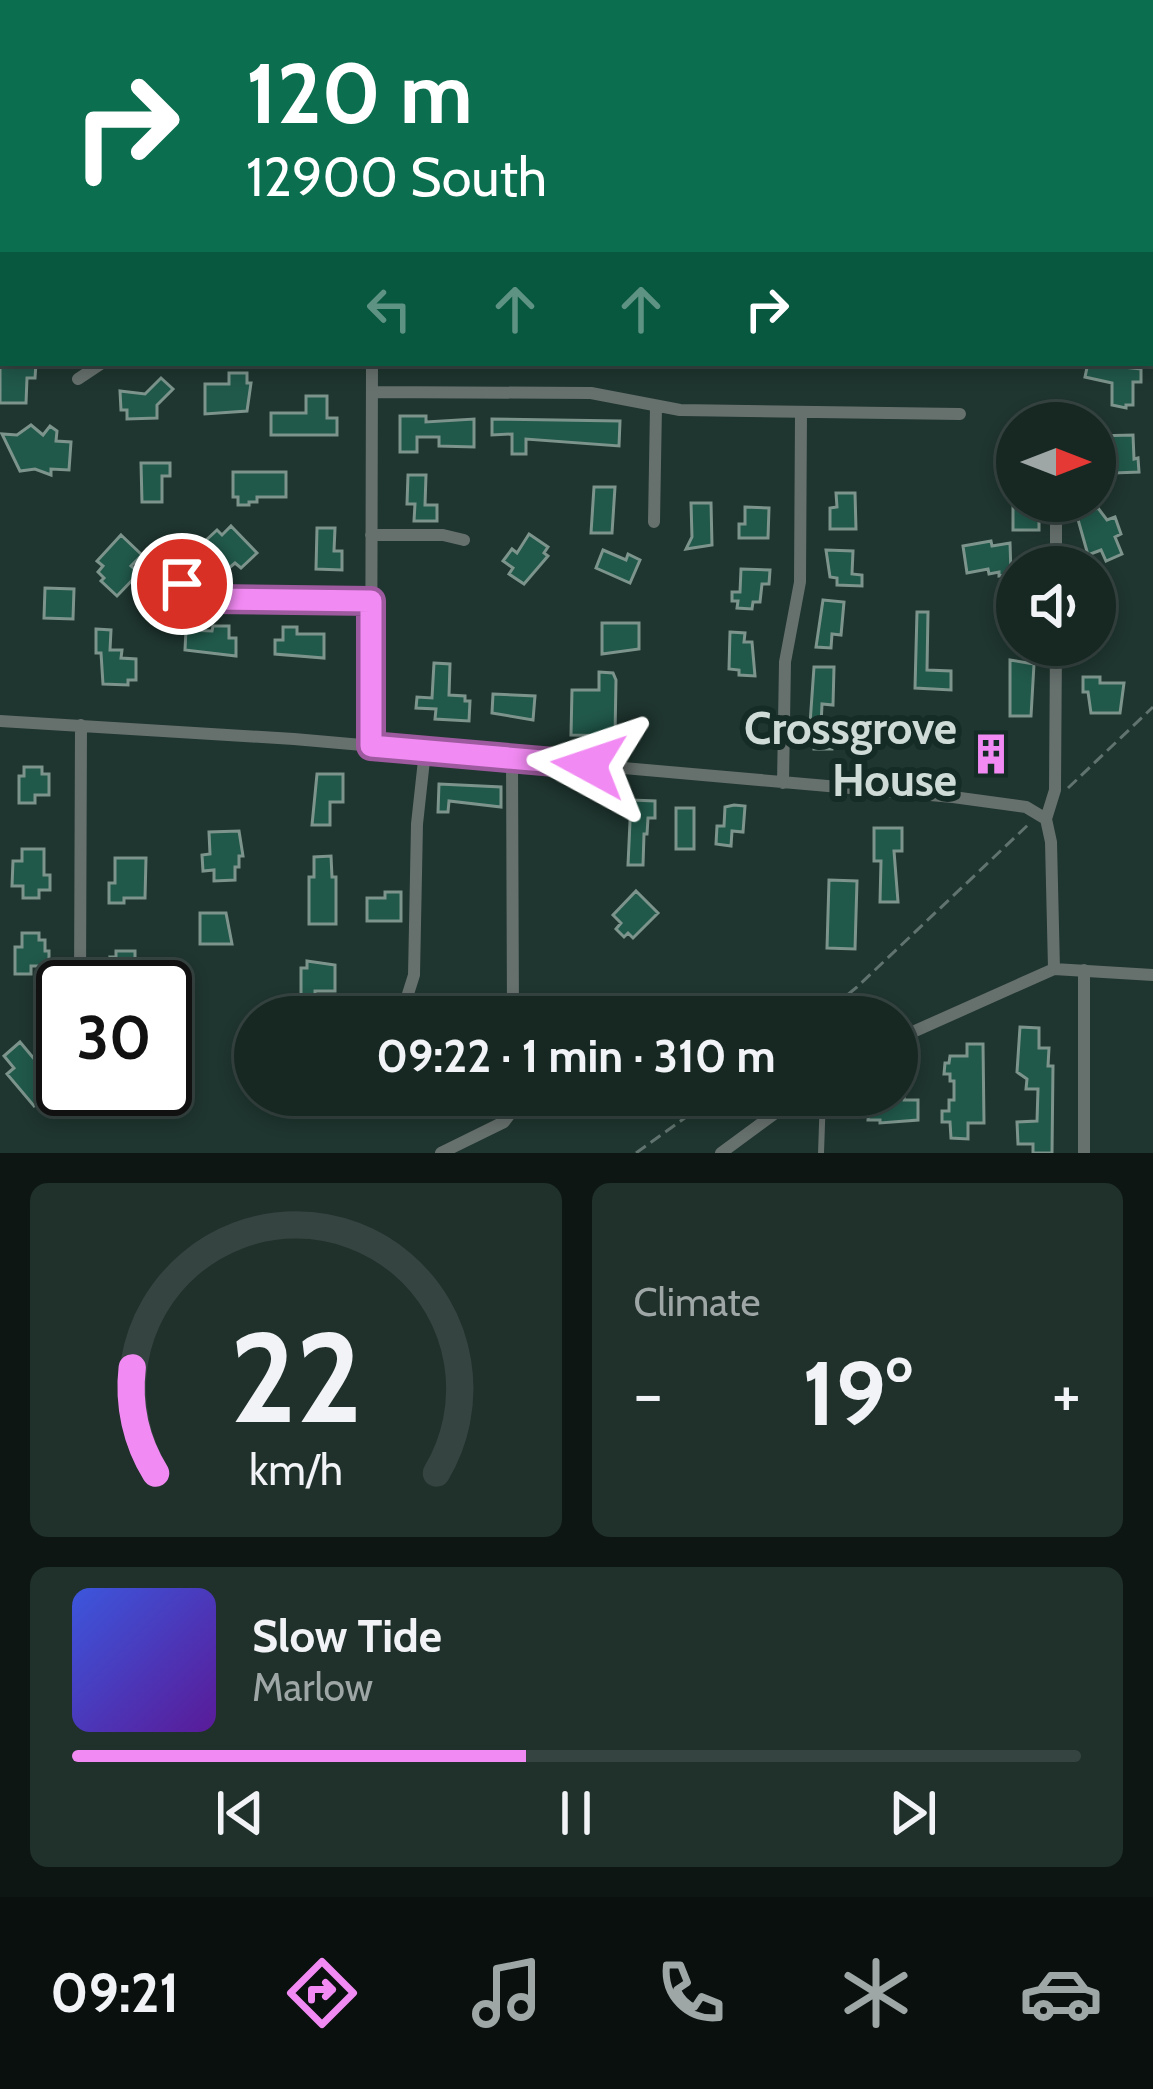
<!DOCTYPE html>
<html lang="en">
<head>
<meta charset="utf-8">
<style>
	body { margin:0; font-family:Cabin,sans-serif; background:#20302b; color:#f1f3f6; height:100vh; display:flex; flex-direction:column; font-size:45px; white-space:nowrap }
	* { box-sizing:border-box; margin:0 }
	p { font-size:39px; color:#9ea6a6 }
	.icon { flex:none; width:66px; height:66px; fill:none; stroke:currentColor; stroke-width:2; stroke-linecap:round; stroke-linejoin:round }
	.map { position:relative; height:1153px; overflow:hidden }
	.side { display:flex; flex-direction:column; gap:30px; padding:30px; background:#0d1613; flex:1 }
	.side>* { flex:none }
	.top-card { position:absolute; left:0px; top:0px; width:1155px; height:366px; box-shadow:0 6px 18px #0003,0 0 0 3px #364441; background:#0b6e4f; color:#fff; overflow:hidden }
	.needle { width:78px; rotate:90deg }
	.buttons { position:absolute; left:996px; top:402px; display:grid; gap:24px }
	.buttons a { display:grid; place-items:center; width:120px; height:120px; border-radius:50%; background:#172823; box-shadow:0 6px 18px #0003,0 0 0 3px #364441; font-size:60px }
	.speed { position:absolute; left:36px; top:960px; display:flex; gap:24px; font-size:60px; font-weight:700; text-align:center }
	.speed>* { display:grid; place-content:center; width:156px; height:156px; border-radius:50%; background:#172823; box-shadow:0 6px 18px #0003,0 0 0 3px #364441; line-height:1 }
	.speed .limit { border:6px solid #111; border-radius:18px; background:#fff; color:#111 }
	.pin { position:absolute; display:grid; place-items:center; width:102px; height:102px; color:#fff; margin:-51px; border:6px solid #fff; border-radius:50%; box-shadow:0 3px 12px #0007 }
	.me { position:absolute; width:132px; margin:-66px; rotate:275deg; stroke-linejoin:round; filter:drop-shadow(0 0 9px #0008) }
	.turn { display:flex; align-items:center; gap:42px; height:252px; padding:0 48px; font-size:54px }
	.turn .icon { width:156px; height:156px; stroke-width:2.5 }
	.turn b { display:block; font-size:84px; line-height:102px }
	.lanes { display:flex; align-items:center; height:114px; padding:0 48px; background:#0003; justify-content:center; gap:60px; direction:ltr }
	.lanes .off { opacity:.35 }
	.big { font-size:90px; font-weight:700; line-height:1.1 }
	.side .widget { flex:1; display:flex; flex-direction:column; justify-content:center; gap:18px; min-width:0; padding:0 42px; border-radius:18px; background:#20302b }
	.side .dial { align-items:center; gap:0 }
	.dial svg { height:312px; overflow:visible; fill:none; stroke:#364441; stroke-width:7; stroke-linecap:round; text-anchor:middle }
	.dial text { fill:#f1f3f6; stroke:none }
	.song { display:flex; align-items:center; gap:36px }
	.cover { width:144px; height:144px; border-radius:18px; background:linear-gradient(135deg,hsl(230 70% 55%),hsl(270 70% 35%)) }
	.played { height:12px; border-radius:6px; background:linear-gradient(90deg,#f28af3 45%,#364441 45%) }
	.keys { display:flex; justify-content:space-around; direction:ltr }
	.heat { display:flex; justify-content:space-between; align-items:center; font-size:66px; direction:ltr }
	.side .tiles { flex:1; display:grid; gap:30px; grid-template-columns:1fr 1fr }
	.widget:last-child { grid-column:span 2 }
	.trip { position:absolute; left:234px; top:996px; width:684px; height:120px; border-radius:60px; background:#172823; box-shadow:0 6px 18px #0003,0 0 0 3px #364441; font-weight:700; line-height:120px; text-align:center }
	.tabs { display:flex; height:192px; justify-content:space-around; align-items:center; background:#09100e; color:#9ea6a6 }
	.tabs .icon { width:84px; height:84px }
	.tabs .on { color:#f28af3 }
	.tabs b { font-size:54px; color:#f1f3f6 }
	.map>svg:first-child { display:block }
</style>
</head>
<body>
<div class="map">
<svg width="1153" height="1153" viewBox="0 0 1153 1153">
	<rect width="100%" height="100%" fill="#1f352f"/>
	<path fill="#205849" stroke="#7c948c" stroke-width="3" d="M0,363h36l-1,15h-8l-1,25h-26z
		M1088,363l53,6v13h-8v23h-7v3l-14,-3v-22l-27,-6z
		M229,373h18v10h4l-4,28 -42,3v-30h24z
		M161,378l12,11 -16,16v13l-30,1v-9h-6l-1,-19 25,3z
		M306,396h21v22h10v17h-66v-22h35z
		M400,416h26v6l48,-3v28l-35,-1v-9h-22v15h-17z
		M492,419l128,2 -1,25 -93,-7v15h-14v-20l-20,1z
		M31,425l12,10 7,-9 7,5 -1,10 15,1 -2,28 -18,-1v6l-16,-6 -15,2 -18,-37 15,1z
		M1133,435l1,24 4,-1 1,14 -25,1v-9h-19v-28z
		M141,463h29v13h-8v26h-20z
		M233,472h53v25h-29v5h-8v3h-11v-8h-5z
		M408,475h18l-1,30h12v16h-23l1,-17h-8z
		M594,487h21l-3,46h-21z
		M836,493h19l1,36h-26v-21l7,-1z
		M1013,501h26v29h-26z
		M691,503h20l1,42 -26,4 6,-12z
		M745,507l24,1 -1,30h-29v-14h6z
		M1098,508l9,12 8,-3 6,17 -6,3 7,17 -16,7 -5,-11 -13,5 -11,-39z
		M231,526l26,27 -16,15 -6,-5 -6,5 -26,-25 14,-13 5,5z
		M317,528h18l-1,23h8v19l-26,-1z
		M529,534l19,13 -4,6 4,3 -24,28 -15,-10 4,-6 -10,-7 9,-12 5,4z
		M121,535l21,20 -11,11 8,7 -22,23 -16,-15 3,-3 -6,-6 5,-6 -6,-5z
		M991,541l1,5 18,-3 1,31 -12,2v-4l-10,2 -1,-5 -21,4 -4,-27z
		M603,550l23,10 2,-6 12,6 -10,23 -34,-15z
		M826,550l27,1 -1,23 10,1v11l-25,-1v-7l-7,-1z
		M741,569l29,1 -1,14h-7l-2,18h-7l-1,7 -15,-1 1,-7h-6v-9h8z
		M45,588l29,1 -1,30 -29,-1z
		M823,600l21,2 -3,33 -9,-1 -1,14 -15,-1z
		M917,612h11l-1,58 24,1v19l-36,-2z
		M602,623h37v26l-37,5z
		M213,626h16v12h7v18l-51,-6 1,-20 26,1z
		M283,627h14v7h27v24l-49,-4v-14h8z
		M96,629l15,1 -1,20h12l-1,8 15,1v21h-8v5l-25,-1 -2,-31h-5z
		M730,632l15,1 -1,9h8l3,34 -16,-1v-5l-10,-1z
		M1010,660l24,4 -3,52h-21z
		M434,663l16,1 -1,31 16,1v5h5l-1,20 -34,-2 1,-10 -20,-1 1,-11 15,1z
		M814,667h20l-1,38 -11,-1 -1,22 12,1 -1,22h-18v-11h-5z
		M599,672l14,1 3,7 -1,56 -44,-1 1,-45h27z
		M1083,677h17v6h24l-4,30h-29l-3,-21h-5z
		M493,694l42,2 -2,24 -41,-7z
		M24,767h18v7h7v21h-14v8h-16v-27h5z
		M317,774h26v28h-13v23h-18z
		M439,784l62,3v20l-52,-6 -1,11h-10z
		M631,800l24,1v17h-7l-1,16h-3l-1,31h-15z
		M734,805l11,1 -2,26 -11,-1 -1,15 -15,-2 1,-18h7l1,-19z
		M676,808h18v41h-18z
		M874,828h28v23h-8l4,51h-18l1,-41h-7z
		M239,831l4,25h-4v11h-4v13l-21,1v-11l-11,1 -1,-16 8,-1 -1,-22z
		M22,849h22v26h6v15h-11v8h-16v-12h-11l1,-25h9z
		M331,856l1,21h4v47h-27v-47h5v-20z
		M115,858h31l-1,40h-21v5h-15v-20h6z
		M829,880l28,1 -2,68 -28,-1z
		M636,891l22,22 -25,25 -5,-5 -4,4 -8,-8 5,-6 -8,-8z
		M385,892h16v29h-34v-23h18z
		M200,913h26l6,31h-32z
		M22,933h17v7h6v11h4v15h-18v8h-16v-27h7z
		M116,951h19v8h7v22l-28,6 -4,-30h6z
		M307,961l28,4v26h-20v5h-14v-28h6z
		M1020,1027l19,1v20h10l-1,18h5l-1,87h-19v-9h-15l-1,-22 20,-1 1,-32h-12l1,-10 -10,-7z
		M20,1042l15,18 6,-5 10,13 -10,9 12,13 -19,16 -27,-32 7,-6 -10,-12z
		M967,1044h16l1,79h-16v16l-17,-1 -1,-16h-8v-11h7v-11h5v-19h-4v-7h-6l1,-11h4l1,-7h17z
		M869,1095h35v5h14v20l-38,3v-3h-12z"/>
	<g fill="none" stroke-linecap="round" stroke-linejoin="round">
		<path stroke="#61736e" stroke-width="3" stroke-dasharray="12 6" stroke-linecap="butt" d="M1068,788l85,-81
			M820,1017l37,-30 173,-164
			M636,1153l81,-58"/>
		<path stroke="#66706d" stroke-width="6" d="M203,0v3
			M142,3v-3
			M627,3v-3
			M661,3v-3
			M821,1153l2,-58"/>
		<path stroke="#66706d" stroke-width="12" d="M816,3v-3
			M78,379l24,-16
			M372,392l219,1 89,17 280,4
			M654,522l2,-116
			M371,535h72l21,5
			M1056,567v-66
			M182,584l30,15 159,2
			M0,721l294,18 659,58 73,10 20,12
			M371,746l1,-383
			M512,759l1,258
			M783,783l2,-121 15,-80 1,-170
			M1046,819l9,-29 1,-145
			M1046,819l5,23 3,127
			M80,987l1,-262
			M408,994l6,-19 3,-151 8,-73
			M897,1039l157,-70 99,6
			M441,1153l63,-31 6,-8 3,-19
			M721,1153l79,-58
			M1084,1153v-183"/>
		<path stroke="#83948e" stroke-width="16" d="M1152,107h1
			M0,110h3"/>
	</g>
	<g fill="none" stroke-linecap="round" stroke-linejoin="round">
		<g stroke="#9d5a9e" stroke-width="30">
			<path id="route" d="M182,584l30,15 159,2v145l218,19"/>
		</g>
		<use href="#route" stroke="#f28af3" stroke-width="21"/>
	</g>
	<defs>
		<g id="building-bare" transform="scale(3.24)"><path d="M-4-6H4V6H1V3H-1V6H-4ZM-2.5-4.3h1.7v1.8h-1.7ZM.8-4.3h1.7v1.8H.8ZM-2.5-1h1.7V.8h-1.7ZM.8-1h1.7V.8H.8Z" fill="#f28af3" stroke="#152b25" stroke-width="2.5" paint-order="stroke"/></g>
	</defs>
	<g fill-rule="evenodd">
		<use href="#building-bare" x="991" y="754"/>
	</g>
	<g text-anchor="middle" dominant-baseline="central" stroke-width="12" stroke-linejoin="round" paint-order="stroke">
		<g font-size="45" font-weight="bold" fill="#cedbd7" stroke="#152b25" text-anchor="end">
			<text x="957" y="728">Crossgrove<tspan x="957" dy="52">House</tspan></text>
		</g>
	</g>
</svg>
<div class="buttons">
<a><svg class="needle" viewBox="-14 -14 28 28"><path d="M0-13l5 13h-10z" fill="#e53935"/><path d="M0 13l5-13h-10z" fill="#9ea6a6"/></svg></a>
<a><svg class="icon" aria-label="sound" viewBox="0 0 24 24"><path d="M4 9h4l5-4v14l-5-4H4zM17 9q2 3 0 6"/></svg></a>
</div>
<div class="speed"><div class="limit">30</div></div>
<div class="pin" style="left:182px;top:584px;background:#d93025"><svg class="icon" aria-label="arrive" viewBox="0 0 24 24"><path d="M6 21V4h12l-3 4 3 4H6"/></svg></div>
<svg class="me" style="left:589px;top:765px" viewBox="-20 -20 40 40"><path d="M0-17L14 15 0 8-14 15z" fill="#f28af3" stroke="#fff" stroke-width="4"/></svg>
<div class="trip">09:22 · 1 min · 310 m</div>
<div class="top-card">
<div class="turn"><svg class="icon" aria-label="right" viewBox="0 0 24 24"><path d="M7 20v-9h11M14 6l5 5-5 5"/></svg><div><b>120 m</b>12900 South</div></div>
<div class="lanes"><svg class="icon off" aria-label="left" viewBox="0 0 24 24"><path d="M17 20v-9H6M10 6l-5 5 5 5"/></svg><svg class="icon off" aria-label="ahead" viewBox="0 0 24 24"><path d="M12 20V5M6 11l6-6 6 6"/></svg><svg class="icon off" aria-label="ahead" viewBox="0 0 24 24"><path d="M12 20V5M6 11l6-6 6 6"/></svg><svg class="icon" aria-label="right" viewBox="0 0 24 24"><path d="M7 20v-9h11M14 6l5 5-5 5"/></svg></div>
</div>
</div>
<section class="side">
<div class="tiles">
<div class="widget dial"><svg viewBox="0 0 100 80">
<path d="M14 69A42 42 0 1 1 86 69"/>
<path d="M14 69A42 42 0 0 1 8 42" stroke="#f28af3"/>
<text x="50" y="56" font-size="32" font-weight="700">22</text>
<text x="50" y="72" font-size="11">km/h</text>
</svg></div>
<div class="widget"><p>Climate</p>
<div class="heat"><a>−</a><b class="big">19°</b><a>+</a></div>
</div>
<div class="widget">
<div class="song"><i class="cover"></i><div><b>Slow Tide</b><p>Marlow</p></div></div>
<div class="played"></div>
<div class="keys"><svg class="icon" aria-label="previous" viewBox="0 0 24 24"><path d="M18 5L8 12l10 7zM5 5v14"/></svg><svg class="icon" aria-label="pause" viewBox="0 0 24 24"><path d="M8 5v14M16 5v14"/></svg><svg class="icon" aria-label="next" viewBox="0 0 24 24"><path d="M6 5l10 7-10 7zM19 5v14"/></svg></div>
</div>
</div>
</section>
<nav class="tabs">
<b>09:21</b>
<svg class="icon on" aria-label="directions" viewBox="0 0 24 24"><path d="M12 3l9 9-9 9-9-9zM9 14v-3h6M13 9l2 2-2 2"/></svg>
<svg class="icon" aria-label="music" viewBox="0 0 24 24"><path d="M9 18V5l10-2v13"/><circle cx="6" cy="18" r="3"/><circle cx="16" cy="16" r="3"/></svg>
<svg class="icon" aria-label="phone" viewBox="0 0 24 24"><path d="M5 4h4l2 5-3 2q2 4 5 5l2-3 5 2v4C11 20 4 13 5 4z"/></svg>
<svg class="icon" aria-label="climate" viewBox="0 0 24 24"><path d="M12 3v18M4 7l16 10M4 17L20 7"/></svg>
<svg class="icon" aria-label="car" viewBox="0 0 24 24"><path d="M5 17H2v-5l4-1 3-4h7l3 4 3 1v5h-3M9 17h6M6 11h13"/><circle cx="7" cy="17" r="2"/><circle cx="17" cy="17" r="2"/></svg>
</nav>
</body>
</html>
